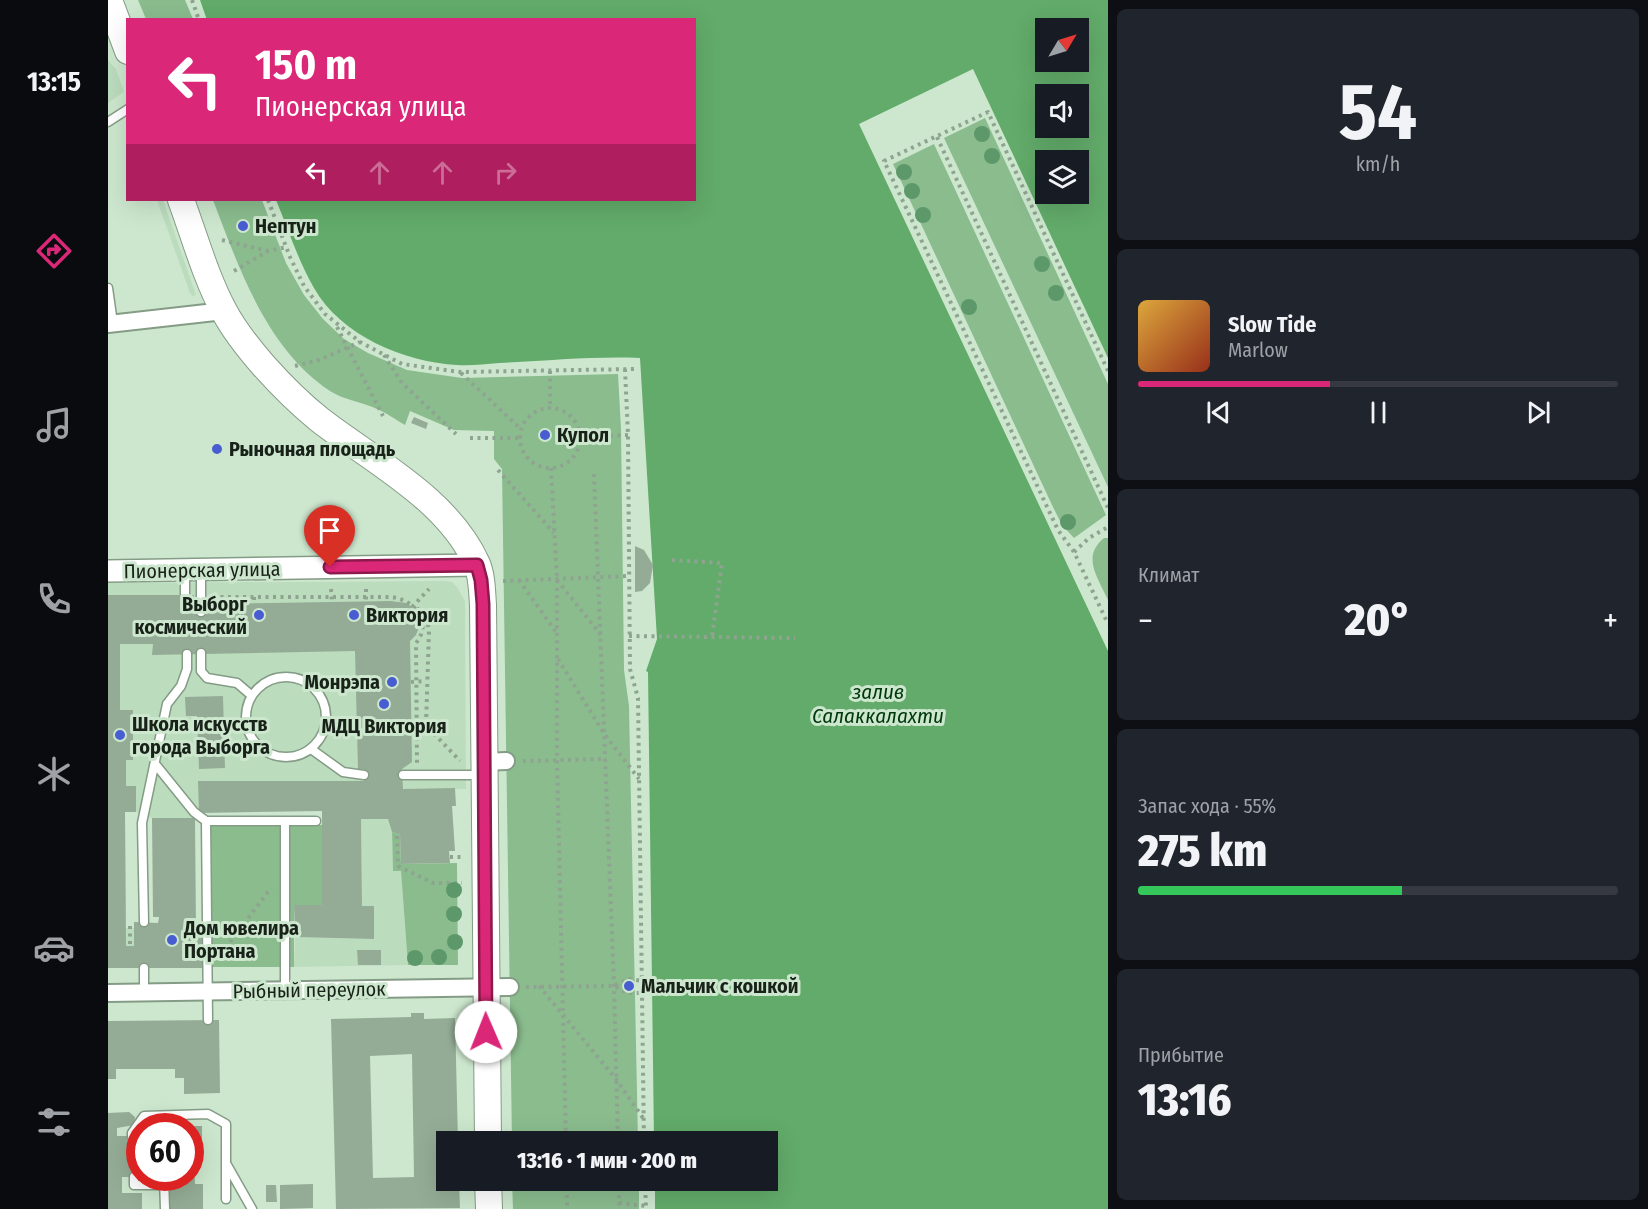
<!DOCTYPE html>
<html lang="ru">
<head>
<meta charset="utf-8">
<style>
	body { margin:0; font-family:"Fira Sans Condensed",sans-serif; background:#20242c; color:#f1f3f6; height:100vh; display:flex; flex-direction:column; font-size:22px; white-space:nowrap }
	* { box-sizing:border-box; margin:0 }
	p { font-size:20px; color:#9ea1a6 }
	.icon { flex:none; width:33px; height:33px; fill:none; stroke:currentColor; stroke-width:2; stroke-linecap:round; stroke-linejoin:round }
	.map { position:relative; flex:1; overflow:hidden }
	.drawer { display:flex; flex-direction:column; gap:9px; padding:9px; background:#0d0f14; width:540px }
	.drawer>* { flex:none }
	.banner { position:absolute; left:18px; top:18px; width:570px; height:183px; border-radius:0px; box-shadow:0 6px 24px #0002; background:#db2777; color:#fff; overflow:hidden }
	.needle { width:39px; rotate:52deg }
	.tools { position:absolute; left:927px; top:18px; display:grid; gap:12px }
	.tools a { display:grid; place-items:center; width:54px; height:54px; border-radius:0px; background:#171b24; box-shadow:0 6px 24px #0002; font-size:30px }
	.speed { position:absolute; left:18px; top:1113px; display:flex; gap:12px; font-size:30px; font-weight:700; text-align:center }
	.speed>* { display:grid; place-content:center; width:78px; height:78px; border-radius:50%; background:#171b24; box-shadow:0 6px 24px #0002; line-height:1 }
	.speed .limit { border:9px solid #d22; background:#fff; color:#111 }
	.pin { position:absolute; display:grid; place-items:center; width:51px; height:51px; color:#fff; margin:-62px -26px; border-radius:50% 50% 50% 0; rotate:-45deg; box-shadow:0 0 6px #0007 }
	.pin .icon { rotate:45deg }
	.me { position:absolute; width:66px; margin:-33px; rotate:359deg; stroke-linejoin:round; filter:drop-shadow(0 0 4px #0008) }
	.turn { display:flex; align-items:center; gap:21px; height:126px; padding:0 30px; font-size:27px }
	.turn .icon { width:78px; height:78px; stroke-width:2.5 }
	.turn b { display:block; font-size:42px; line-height:51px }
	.lanes { display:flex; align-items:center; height:57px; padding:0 30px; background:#0003; justify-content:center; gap:30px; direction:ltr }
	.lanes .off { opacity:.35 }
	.big { font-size:45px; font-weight:800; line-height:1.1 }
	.drawer .tile { flex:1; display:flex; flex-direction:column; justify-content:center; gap:9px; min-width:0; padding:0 21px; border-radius:9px; background:#20242c }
	.drawer .dial { align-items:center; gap:0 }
	.dial b { font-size:78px; line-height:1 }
	.song { display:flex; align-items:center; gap:18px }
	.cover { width:72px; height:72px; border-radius:9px; background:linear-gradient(135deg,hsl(40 70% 55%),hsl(10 70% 35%)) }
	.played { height:6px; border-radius:3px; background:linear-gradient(90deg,#db2777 40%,#363941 40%) }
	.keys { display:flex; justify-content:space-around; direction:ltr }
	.heat { display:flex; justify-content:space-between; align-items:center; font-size:33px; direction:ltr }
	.charge { height:9px; border-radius:4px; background:linear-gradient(90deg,#34c759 55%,#363941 0) }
	.trip { position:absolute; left:328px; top:1131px; width:342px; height:60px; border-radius:0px; background:#171b24; box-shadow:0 6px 24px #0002; font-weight:800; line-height:60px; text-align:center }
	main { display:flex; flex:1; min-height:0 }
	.tabs { display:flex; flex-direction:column; width:108px; justify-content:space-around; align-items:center; background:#090b0e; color:#9ea1a6 }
	.tabs .icon { width:42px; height:42px }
	.tabs .selected { color:#db2777 }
	.tabs b { font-size:27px; color:#f1f3f6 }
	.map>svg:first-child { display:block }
</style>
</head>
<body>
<main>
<nav class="tabs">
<b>13:15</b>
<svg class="icon selected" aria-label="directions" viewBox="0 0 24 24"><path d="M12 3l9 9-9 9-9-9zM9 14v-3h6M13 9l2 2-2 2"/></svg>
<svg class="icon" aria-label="music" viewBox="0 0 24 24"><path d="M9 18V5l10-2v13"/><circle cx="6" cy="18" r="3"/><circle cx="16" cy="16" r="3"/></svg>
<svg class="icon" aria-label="phone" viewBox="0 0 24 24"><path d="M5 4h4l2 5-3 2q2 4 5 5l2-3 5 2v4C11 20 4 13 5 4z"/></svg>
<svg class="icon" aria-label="climate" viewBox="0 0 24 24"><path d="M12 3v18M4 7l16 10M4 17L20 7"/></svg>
<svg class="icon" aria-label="car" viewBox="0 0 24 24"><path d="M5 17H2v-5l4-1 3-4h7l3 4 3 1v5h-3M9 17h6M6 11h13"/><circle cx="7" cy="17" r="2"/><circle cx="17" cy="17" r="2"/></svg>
<svg class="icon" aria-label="filters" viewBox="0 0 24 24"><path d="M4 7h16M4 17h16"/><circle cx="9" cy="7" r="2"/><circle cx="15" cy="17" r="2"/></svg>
</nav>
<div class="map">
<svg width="1000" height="1209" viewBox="0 0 1000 1209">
	<rect width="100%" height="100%" fill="#cde7ce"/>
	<path fill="#bcdcbe" d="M0,60l8,9 8,23 -16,11z
		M49,200h6l33,95 -3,1 -3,-3z
		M336,581l8,1 5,5 8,14 1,188h-63l-1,-8h-203v32l-4,5h-43l-16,-6h-11l1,116h8l1,40h-27v-385z
		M253,819h27l4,13 1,39 8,-1 7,95 -114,2 1,-30 79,2v-33h-12z"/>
	<path fill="#8abc8e" d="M30,0h47l8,19h-47z
		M877,118l123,266v103l-164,-349z
		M826,144l172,371 -32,23 -12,-13 -10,-20 -159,-341z
		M105,200h49l24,63 18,32 19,24 21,20 24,14 39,17 55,8 156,-4 3,55 3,241 5,36 9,435h-126l-10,-672 -8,-10v-28l-40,-1 -44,-19 -5,14c-9,-5 -18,-12 -28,-16 -15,-7 -33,-9 -47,-18 -64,-43 -91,-123 -117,-191z
		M996,538h4v62c-10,-23 -27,-43 -4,-62z
		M103,824l111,1v80l-28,1v61h-82z
		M284,832l8,3 1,29 56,-1 1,102h-50l-7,-94h-8z
		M404,1181h127v28h-126z"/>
	<path fill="#62ab6a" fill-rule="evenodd" d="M92,0h908v358l-135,-289 -114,55 249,527v558h-453v-28l113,-1v-38l-114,-1 -6,-469 -2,-1 11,-32 -17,-281c-46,-2 -95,3 -141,5 -14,1 -28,3 -42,2 -52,-3 -116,-29 -143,-77 -16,-28 -26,-59 -38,-88h418v-180h-487zM938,28h32v34h-32zM938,94h32v34h-32zM938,160h32v34h-32z"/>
	<path fill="#94ac95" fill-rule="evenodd" d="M306,417l14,6 -2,6 -15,-6z
		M527,546l9,4 9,15 -3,18 -8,8 -7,1z
		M0,595h86v18l10,-1 8,-8 179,-3 15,2 6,4 7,13v7l-3,8 -6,6 2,121 -10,7 1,20 52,-1 1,18h-4l3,45h-6l1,12 -49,1 -1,-29 -8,-3 -4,-13h-27l1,87h12v33l-79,-2 -1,-32h28v-94l-123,2 -1,-32h166v-12h-6l-3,-118 -203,4 1,-11h-33v66h13v50h-7v26h10v26h-11l1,134h8v-24l24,1 1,-6h-6l-1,-99h43l1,112h7v38h-95z
		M115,696l2,72 -26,1 -2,-53h-11l-1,-19z
		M249,950h24v15h-23z
		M303,1013h13v6l31,-1 3,124h-11v38h12l1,28 -124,1 -5,-190 80,-2zM304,1054l2,123 -41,1 -3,-122z
		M111,1020l1,73 -36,1v-16h-9v-9h-59v10h-8v-58z
		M21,1112l6,5 -1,8 -17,3v8h23v41h-18v16h20v16h-34v-96z
		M82,1126h12v19h-8v19l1,20h8v25h-34l-1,-31h22z
		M205,1184v24l-33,1v-24z
		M158,1185h10l1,17h-11z"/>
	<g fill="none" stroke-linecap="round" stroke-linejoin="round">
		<g stroke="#849c85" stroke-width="11">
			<path id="service" d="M0,122l20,-13
				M0,288l5,35
				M77,570v25
				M93,570v42
				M93,653v18l6,7 30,5 14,12
				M138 717a40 40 0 1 1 80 0a40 40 0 1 1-80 0Z
				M203,749l32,23 21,3
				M48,765l38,47 12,9h110
				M295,775h78
				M98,821l2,199
				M177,821v170
				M36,922l-2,-99 25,-119 14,-18 6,-17v-15
				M36,968v25
				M54,1116v10
				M24,1136v-3l12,-17 64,-2 18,10v75
				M119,1165l25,44
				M26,1177v8h30
				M56,1178l1,31"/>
		</g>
		<g stroke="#849c85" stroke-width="20">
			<path id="minor" d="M0,324l116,-13
				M376,762l22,-1
				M0,993l402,-6"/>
		</g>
		<g stroke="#849c85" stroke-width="24">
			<path id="tertiary" d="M0,571l369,-6"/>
		</g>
		<g stroke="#849c85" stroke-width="28">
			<path id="primary" d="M1,0l19,51
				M73,200c13,35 25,78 43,111 10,19 26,39 40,55 17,19 36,38 56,54 53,41 128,79 157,144 5,12 5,27 6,41l5,537
				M380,1180l1,29"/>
		</g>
		<path stroke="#8fa490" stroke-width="4" stroke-dasharray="3 4.5" stroke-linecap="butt" d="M84,0l7,20
			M829,137l171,371
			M160,200l22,57 14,29 21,28 35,28 42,22 58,8 175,-3
			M114,240l46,11
			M126,271l34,-20 19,-4
			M229,327l46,89
			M276,355l18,28 54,51
			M187,366l24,-6 41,-18
			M517,369l3,66 2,234 8,29 6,444
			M442,371v36
			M1000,371l-120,-259 -104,49 174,369 16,22 34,72
			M353,373l60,56
			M412 438a30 30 0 1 1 60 0a30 30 0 1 1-60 0Z
			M472,437l48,-2
			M362,438h50
			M443,468l6,111v181l9,382
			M390,470l56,63
			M486,474l20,512 4,156
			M966,552l15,-14 19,-11
			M564,560l50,3 -10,74
			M411,580l37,52
			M449,580l44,55
			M395,581l125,-5
			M223,589l1,13
			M258,589v12
			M105,597h178c24,3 42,25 25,46l1,120
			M146,597v7
			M304,607l17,-18
			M309,610l4,-2 6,9 2,14 -3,94 34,36
			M521,636l166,2
			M450,659l47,76 34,44
			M303,682l15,-1
			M303,725h15
			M415,761l83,-2
			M289,836l1,30 35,17h29
			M342,857h12
			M22,926v20
			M113,954l50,-66
			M507,985l14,-6 14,2
			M431,986l77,93 27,39
			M418,987l88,-1 13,7h16
			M459,1180v29
			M511,1180v29
			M537,1180l1,29
			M511,1203l27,3"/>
		<use href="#service" stroke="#fff" stroke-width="8"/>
		<use href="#minor" stroke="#fff" stroke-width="16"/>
		<use href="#tertiary" stroke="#fff" stroke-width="21"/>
		<use href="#primary" stroke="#fff" stroke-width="26"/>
	</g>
	<g fill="#5d986b">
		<circle cx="874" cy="134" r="8"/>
		<circle cx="884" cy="156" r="8"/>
		<circle cx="796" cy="172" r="8"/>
		<circle cx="804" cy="191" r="8"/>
		<circle cx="815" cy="215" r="8"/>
		<circle cx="934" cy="264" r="8"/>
		<circle cx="948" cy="293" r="8"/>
		<circle cx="861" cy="307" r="8"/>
		<circle cx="960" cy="522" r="8"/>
		<circle cx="346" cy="890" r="8"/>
		<circle cx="346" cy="914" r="8"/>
		<circle cx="347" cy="942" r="8"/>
		<circle cx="331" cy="957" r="8"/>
		<circle cx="307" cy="958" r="8"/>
	</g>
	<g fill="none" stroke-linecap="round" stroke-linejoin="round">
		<g stroke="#8e194d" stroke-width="15">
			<path id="route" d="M222,567l147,-2 4,15 2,24 3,428"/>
		</g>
		<use href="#route" stroke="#db2777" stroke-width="10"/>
	</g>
	<g fill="#475dd1" stroke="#cde7ce" stroke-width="2">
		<circle cx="135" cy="226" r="6"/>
		<circle cx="437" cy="435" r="6"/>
		<circle cx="109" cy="449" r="6"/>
		<circle cx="151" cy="615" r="6"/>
		<circle cx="246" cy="615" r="6"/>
		<circle cx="284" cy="682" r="6"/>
		<circle cx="276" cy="704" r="6"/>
		<circle cx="12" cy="735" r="6"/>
		<circle cx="64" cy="940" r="6"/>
		<circle cx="521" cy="986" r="6"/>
	</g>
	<g text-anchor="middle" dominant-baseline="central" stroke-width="6" stroke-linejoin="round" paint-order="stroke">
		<g font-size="20" font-weight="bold" fill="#182219" stroke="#cde7ce" text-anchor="start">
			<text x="147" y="226">Нептун</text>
			<text x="449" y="435">Купол</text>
			<text x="121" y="449">Рыночная площадь</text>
			<text x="139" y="604" text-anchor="end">Выборг<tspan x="139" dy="23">космический</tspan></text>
			<text x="258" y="615">Виктория</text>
			<text x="272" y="682" text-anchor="end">Монрэпа</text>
			<text x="24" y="724">Школа искусств<tspan x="24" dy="23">города Выборга</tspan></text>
			<text x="276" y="726" text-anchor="middle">МДЦ Виктория</text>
			<text x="76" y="928">Дом ювелира<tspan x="76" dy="23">Портана</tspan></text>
			<text x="533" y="986">Мальчик с кошкой</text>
		</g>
		<g font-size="20" fill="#182219" stroke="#cde7ce">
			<text transform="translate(94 570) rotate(-1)">Пионерская улица</text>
			<text transform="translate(201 990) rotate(-1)">Рыбный переулок</text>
		</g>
		<g font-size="21" font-style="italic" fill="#00380d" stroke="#cde7ce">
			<text x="770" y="692">залив<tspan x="770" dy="24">Салаккалахти</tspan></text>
		</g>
	</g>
</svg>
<div class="tools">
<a><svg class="needle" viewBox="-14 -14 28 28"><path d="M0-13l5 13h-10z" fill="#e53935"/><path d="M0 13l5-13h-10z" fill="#9ea1a6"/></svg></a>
<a><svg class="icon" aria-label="sound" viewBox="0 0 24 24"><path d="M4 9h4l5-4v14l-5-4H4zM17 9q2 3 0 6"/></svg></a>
<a><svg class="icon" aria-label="layers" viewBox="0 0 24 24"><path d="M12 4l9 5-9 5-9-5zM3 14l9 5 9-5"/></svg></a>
</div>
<div class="speed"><div class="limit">60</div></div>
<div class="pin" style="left:222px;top:567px;background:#d93025"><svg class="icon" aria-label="arrive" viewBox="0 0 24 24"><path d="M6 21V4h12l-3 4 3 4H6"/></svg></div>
<svg class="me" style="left:378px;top:1032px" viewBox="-20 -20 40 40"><circle r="19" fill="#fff"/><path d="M0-13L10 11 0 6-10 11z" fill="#db2777"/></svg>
<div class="trip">13:16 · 1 мин · 200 m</div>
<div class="banner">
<div class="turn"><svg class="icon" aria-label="left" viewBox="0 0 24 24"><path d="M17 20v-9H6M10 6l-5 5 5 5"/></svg><div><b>150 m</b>Пионерская улица</div></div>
<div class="lanes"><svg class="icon" aria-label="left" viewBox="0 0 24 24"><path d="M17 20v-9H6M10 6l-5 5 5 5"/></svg><svg class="icon off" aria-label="ahead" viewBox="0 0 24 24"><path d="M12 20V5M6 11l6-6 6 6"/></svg><svg class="icon off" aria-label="ahead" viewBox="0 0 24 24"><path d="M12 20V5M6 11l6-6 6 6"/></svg><svg class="icon off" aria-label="right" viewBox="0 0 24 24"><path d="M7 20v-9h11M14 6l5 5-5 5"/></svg></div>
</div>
</div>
<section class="drawer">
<div class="tile dial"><b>54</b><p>km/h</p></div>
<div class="tile">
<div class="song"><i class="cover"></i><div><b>Slow Tide</b><p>Marlow</p></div></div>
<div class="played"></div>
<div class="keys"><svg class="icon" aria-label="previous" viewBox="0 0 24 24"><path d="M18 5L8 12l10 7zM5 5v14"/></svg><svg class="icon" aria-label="pause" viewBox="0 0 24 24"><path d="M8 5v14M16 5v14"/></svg><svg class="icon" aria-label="next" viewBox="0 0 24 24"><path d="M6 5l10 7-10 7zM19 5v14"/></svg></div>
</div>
<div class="tile"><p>Климат</p>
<div class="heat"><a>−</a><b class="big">20°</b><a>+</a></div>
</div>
<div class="tile"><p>Запас хода · 55%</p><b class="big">275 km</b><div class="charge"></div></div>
<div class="tile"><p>Прибытие</p><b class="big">13:16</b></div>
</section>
</main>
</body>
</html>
